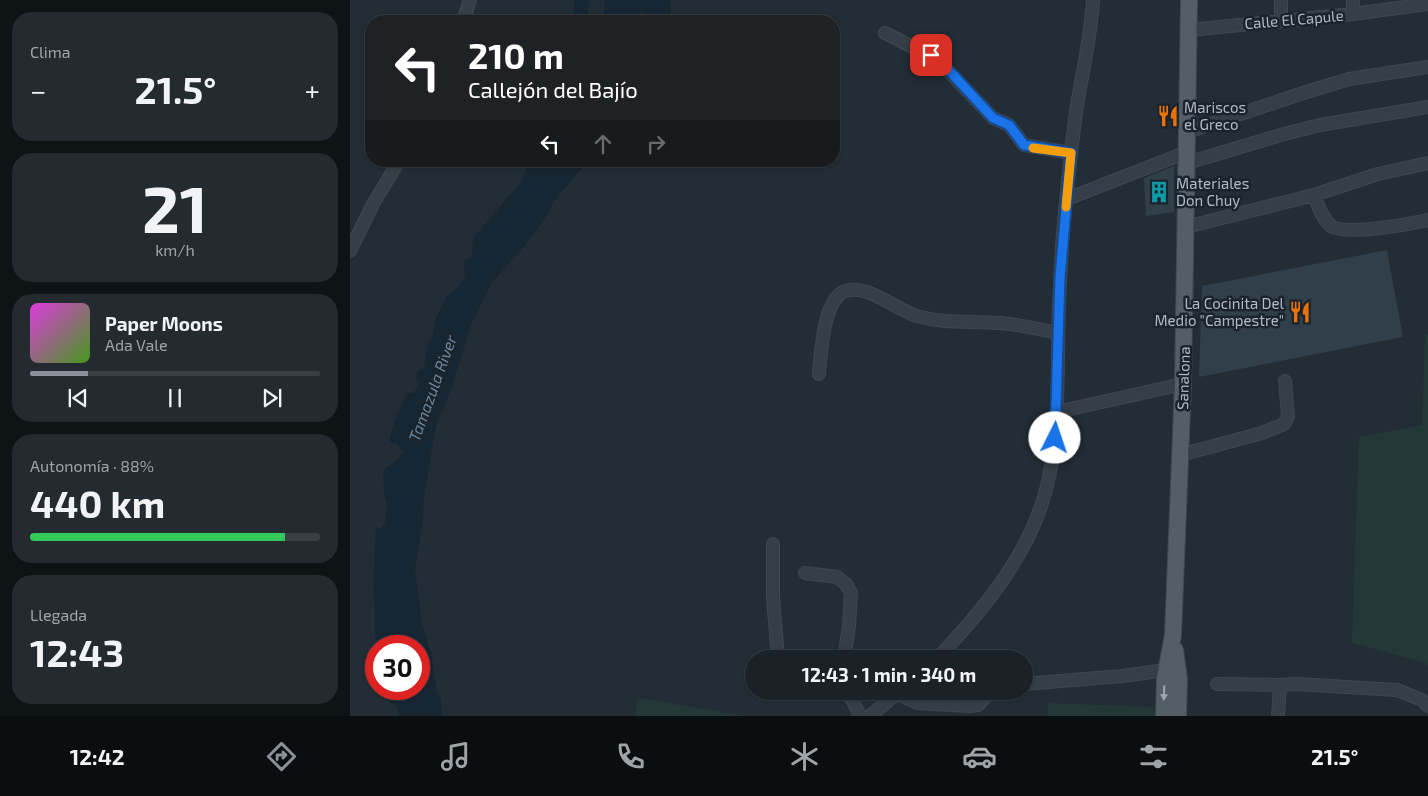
<!DOCTYPE html>
<html lang="es">
<head>
<meta charset="utf-8">
<style>
	body { margin:0; font-family:"Exo 2",sans-serif; background:#232a30; color:#f1f3f6; height:100vh; display:flex; flex-direction:column; font-size:19px; white-space:nowrap }
	* { box-sizing:border-box; margin:0 }
	p { font-size:16px; color:#9fa4a8 }
	.icon { flex:none; width:28px; height:28px; fill:none; stroke:currentColor; stroke-width:2; stroke-linecap:round; stroke-linejoin:round }
	.map { position:relative; flex:1; overflow:hidden }
	.sheet { display:flex; flex-direction:column; gap:12px; padding:12px; background:#0e1316; width:350px }
	.sheet>* { flex:none }
	.guide { position:absolute; left:15px; top:15px; width:475px; height:152px; border-radius:20px; box-shadow:0 1px 4px #0004,0 0 0 1px #383f45; background:#202124; color:#fff; overflow:hidden }
	.speed { position:absolute; left:15px; top:635px; display:flex; gap:10px; font-size:25px; font-weight:700; text-align:center }
	.speed>* { display:grid; place-content:center; width:65px; height:65px; border-radius:50%; background:#1a2228; box-shadow:0 1px 4px #0004,0 0 0 1px #383f45; line-height:1 }
	.speed .limit { border:8px solid #d22; background:#fff; color:#111 }
	.pin { position:absolute; display:grid; place-items:center; width:42px; height:42px; color:#fff; margin:-21px; border-radius:10px; box-shadow:0 2px 8px #0006 }
	.me { position:absolute; width:55px; margin:-28px; rotate:4deg; stroke-linejoin:round; filter:drop-shadow(0 0 4px #0008) }
	.turn { display:flex; align-items:center; gap:18px; height:105px; padding:0 20px; font-size:22px }
	.turn .icon { width:65px; height:65px; stroke-width:2.5 }
	.turn b { display:block; font-size:35px; line-height:42px }
	.lanes { display:flex; align-items:center; height:48px; padding:0 20px; background:#0003; justify-content:center; gap:25px; direction:ltr }
	.lanes .off { opacity:.35 }
	.big { font-size:38px; font-weight:700; line-height:1.1 }
	.sheet .tile { flex:1; display:flex; flex-direction:column; justify-content:center; gap:8px; min-width:0; padding:0 18px; border-radius:20px; background:#232a30 }
	.sheet .dial { align-items:center; gap:0 }
	.dial b { font-size:65px; line-height:1 }
	.song { display:flex; align-items:center; gap:15px }
	.cover { width:60px; height:60px; border-radius:8px; background:linear-gradient(135deg,hsl(300 70% 55%),hsl(100 70% 35%)) }
	.played { height:5px; border-radius:2px; background:linear-gradient(90deg,#8c9099 20%,#383f45 20%) }
	.keys { display:flex; justify-content:space-around; direction:ltr }
	.heat { display:flex; justify-content:space-between; align-items:center; font-size:28px; direction:ltr }
	.charge { height:8px; border-radius:4px; background:linear-gradient(90deg,#34c759 88%,#383f45 0) }
	.trip { position:absolute; left:395px; top:650px; width:288px; height:50px; border-radius:25px; background:#1a2228; box-shadow:0 1px 4px #0004,0 0 0 1px #383f45; font-weight:700; line-height:50px; text-align:center }
	.menu { display:flex; height:80px; justify-content:space-around; align-items:center; background:#0a0e10; color:#9fa4a8 }
	.menu .icon { width:35px; height:35px }
	.menu .active { color:#8c9099 }
	.menu b { font-size:22px; color:#f1f3f6 }
	main { display:flex; flex:1; min-height:0 }
	.map>svg:first-child { display:block }
</style>
</head>
<body>
<main>
<section class="sheet">
<div class="tile"><p>Clima</p>
<div class="heat"><a>−</a><b class="big">21.5°</b><a>+</a></div>
</div>
<div class="tile dial"><b>21</b><p>km/h</p></div>
<div class="tile">
<div class="song"><i class="cover"></i><div><b>Paper Moons</b><p>Ada Vale</p></div></div>
<div class="played"></div>
<div class="keys"><svg class="icon" aria-label="previous" viewBox="0 0 24 24"><path d="M18 5L8 12l10 7zM5 5v14"/></svg><svg class="icon" aria-label="pause" viewBox="0 0 24 24"><path d="M8 5v14M16 5v14"/></svg><svg class="icon" aria-label="next" viewBox="0 0 24 24"><path d="M6 5l10 7-10 7zM19 5v14"/></svg></div>
</div>
<div class="tile"><p>Autonomía · 88%</p><b class="big">440 km</b><div class="charge"></div></div>
<div class="tile"><p>Llegada</p><b class="big">12:43</b></div>
</section>
<div class="map">
<svg width="1078" height="716" viewBox="0 0 1078 716">
	<rect width="100%" height="100%" fill="#222d36"/>
	<path fill="#243838" d="M1078,334v332l-2,-3 -74,-20 7,-206 63,-12 3,-90z
		M288,698l107,18h-110z
		M698,703l107,4v9h-107z"/>
	<path fill="#172633" d="M224,0h15l-1,10 1,11h-15z
		M255,0h65l1,9 -1,12h-20l-2,-5 -6,-4 -3,1 -4,8h-32z
		M179,161h59l-34,40 -7,15 -25,33 -30,33 -21,43 -20,65 -15,36 -12,70 -1,23 -8,50 7,55 9,30 6,39 4,6 1,17h-42l-3,-10 -7,-4 -5,-13h34v-43h-41l-3,-9v-31l-2,-17 3,-62 5,1 4,-5 2,-18 -3,-10 -1,-25 15,-10 5,-8 -6,-8 -8,-2 7,-25 11,-24c8,1 9,-3 12,-10l-3,-4 1,-7 7,-5 4,-22 5,-11 2,-13 11,-24 12,-10 7,-10 -1,-10 1,-7 7,-4 1,-18 49,-57z"/>
	<path fill="#313f4a" d="M824,166v46l-28,4 -2,-38z
		M1037,250l16,87 -204,40 3,-91z"/>
	<g fill="none" stroke-linecap="round" stroke-linejoin="round">
		<g stroke="#3f4851" stroke-width="14">
			<path id="minor" d="M931,0v20
				M1003,0v14
				M113,21l7,-21
				M839,30l164,-16 75,-10
				M535,33l53,27 55,58 16,7 15,20 47,8
				M837,132l116,-39 46,-14 79,-12
				M837,163l97,-29 36,-9 108,-18
				M964,195c4,10 8,24 17,31 14,10 79,-2 97,-6
				M717,199l120,-47
				M836,227l128,-32 64,-21 50,-11
				M0,251l23,-47 26,-43
				M469,374c2,-21 4,-71 24,-82 22,-10 51,16 71,23 27,9 56,6 84,8 20,1 40,6 60,10
				M707,412l126,-28
				M830,455l82,-22 22,-9 4,-8 -3,-35
				M423,544v53l5,62
				M455,573l32,4 9,7 5,9 -2,33 -5,33
				M587,659c42,-45 86,-96 105,-156 15,-45 15,-94 16,-142 0,-43 2,-86 5,-128 4,-43 8,-86 14,-128 6,-35 14,-70 16,-105
				M674,684l98,-8 44,-6
				M867,684l63,1 16,-1 101,6 25,10 6,6
				M494,691l9,10 7,15
				M548,694l20,9 52,3 8,-1 13,-14
				M520,716l30,-25
				M928,716l2,-31"/>
		</g>
		<g stroke="#3f4851" stroke-width="18">
			<path id="major" d="M825,650l4,29 -1,37
				M814,716l1,-38 8,-43 10,-251 6,-384"/>
		</g>
		<use href="#minor" stroke="#363f47" stroke-width="12"/>
		<use href="#major" stroke="#535e67" stroke-width="16"/>
	</g>
	<defs><path id="oneway-solid" d="M-6-.8H1V-3.2L6.5 0L1 3.2V.8H-6Z" transform="scale(1.25)"/></defs>
	<use fill="#9da8b1" href="#oneway-solid" transform="translate(814 693) rotate(92)"/>
	<g fill="none" stroke-linecap="round" stroke-linejoin="round">
		<g stroke="#114b97" stroke-width="12">
			<path id="route" d="M581,55l13,10 49,53 16,7 15,20 47,8 -11,124 -5,161"/>
		</g>
		<use href="#route" stroke="#1a73e8" stroke-width="9"/>
		<path stroke="#f59e0b" stroke-width="9" d="M683,148l38,5 -5,54"/>
	</g>
	<defs>
		<g id="restaurant-bare" transform="scale(1.725)"><path d="M-5-6h1v4h1v-4h1v4h1v-4h1v5L-1.5 .5V6h-2V.5L-5-1ZM5-6V6H3V1.5H1.5Q1.5-4 5-6Z" fill="#e8710a" stroke="#1b242c" stroke-width="2.5" paint-order="stroke"/></g>
		<g id="building-bare" transform="scale(1.725)"><path d="M-4-6H4V6H1V3H-1V6H-4ZM-2.5-4.3h1.7v1.8h-1.7ZM.8-4.3h1.7v1.8H.8ZM-2.5-1h1.7V.8h-1.7ZM.8-1h1.7V.8H.8Z" fill="#0f9aa8" stroke="#1b242c" stroke-width="2.5" paint-order="stroke"/></g>
	</defs>
	<g fill-rule="evenodd">
		<use href="#restaurant-bare" x="818" y="116"/>
		<use href="#building-bare" x="809" y="192"/>
		<use href="#restaurant-bare" x="950" y="312"/>
	</g>
	<g text-anchor="middle" dominant-baseline="central" stroke-width="5" stroke-linejoin="round" paint-order="stroke">
		<g font-size="15" fill="#b0bac4" stroke="#1b242c">
			<text transform="translate(944 19) rotate(-5)">Calle El Capule</text>
			<text transform="translate(833 378) rotate(-88)">Sanalona</text>
		</g>
		<g font-size="15" fill="#b0bac4" stroke="#1b242c" text-anchor="start">
			<text x="834" y="107">Mariscos<tspan x="834" dy="17">el Greco</tspan></text>
			<text x="826" y="183">Materiales<tspan x="826" dy="17">Don Chuy</tspan></text>
			<text x="934" y="303" text-anchor="end">La Cocinita Del<tspan x="934" dy="17">Medio "Campestre"</tspan></text>
		</g>
		<g font-size="16" font-style="italic" fill="#6b88a0" stroke="#1b242c">
			<text transform="translate(82 388) rotate(-70)">Tamazula River</text>
		</g>
	</g>
</svg>
<div class="speed"><div class="limit">30</div></div>
<div class="pin" style="left:581px;top:55px;background:#d93025"><svg class="icon" aria-label="arrive" viewBox="0 0 24 24"><path d="M6 21V4h12l-3 4 3 4H6"/></svg></div>
<svg class="me" style="left:705px;top:438px" viewBox="-20 -20 40 40"><circle r="19" fill="#fff"/><path d="M0-13L10 11 0 6-10 11z" fill="#1a73e8"/></svg>
<div class="trip">12:43 · 1 min · 340 m</div>
<div class="guide">
<div class="turn"><svg class="icon" aria-label="left" viewBox="0 0 24 24"><path d="M17 20v-9H6M10 6l-5 5 5 5"/></svg><div><b>210 m</b>Callejón del Bajío</div></div>
<div class="lanes"><svg class="icon" aria-label="left" viewBox="0 0 24 24"><path d="M17 20v-9H6M10 6l-5 5 5 5"/></svg><svg class="icon off" aria-label="ahead" viewBox="0 0 24 24"><path d="M12 20V5M6 11l6-6 6 6"/></svg><svg class="icon off" aria-label="right" viewBox="0 0 24 24"><path d="M7 20v-9h11M14 6l5 5-5 5"/></svg></div>
</div>
</div>
</main>
<nav class="menu">
<b>12:42</b>
<svg class="icon active" aria-label="directions" viewBox="0 0 24 24"><path d="M12 3l9 9-9 9-9-9zM9 14v-3h6M13 9l2 2-2 2"/></svg>
<svg class="icon" aria-label="music" viewBox="0 0 24 24"><path d="M9 18V5l10-2v13"/><circle cx="6" cy="18" r="3"/><circle cx="16" cy="16" r="3"/></svg>
<svg class="icon" aria-label="phone" viewBox="0 0 24 24"><path d="M5 4h4l2 5-3 2q2 4 5 5l2-3 5 2v4C11 20 4 13 5 4z"/></svg>
<svg class="icon" aria-label="climate" viewBox="0 0 24 24"><path d="M12 3v18M4 7l16 10M4 17L20 7"/></svg>
<svg class="icon" aria-label="car" viewBox="0 0 24 24"><path d="M5 17H2v-5l4-1 3-4h7l3 4 3 1v5h-3M9 17h6M6 11h13"/><circle cx="7" cy="17" r="2"/><circle cx="17" cy="17" r="2"/></svg>
<svg class="icon" aria-label="filters" viewBox="0 0 24 24"><path d="M4 7h16M4 17h16"/><circle cx="9" cy="7" r="2"/><circle cx="15" cy="17" r="2"/></svg>
<b>21.5°</b>
</nav>
</body>
</html>
